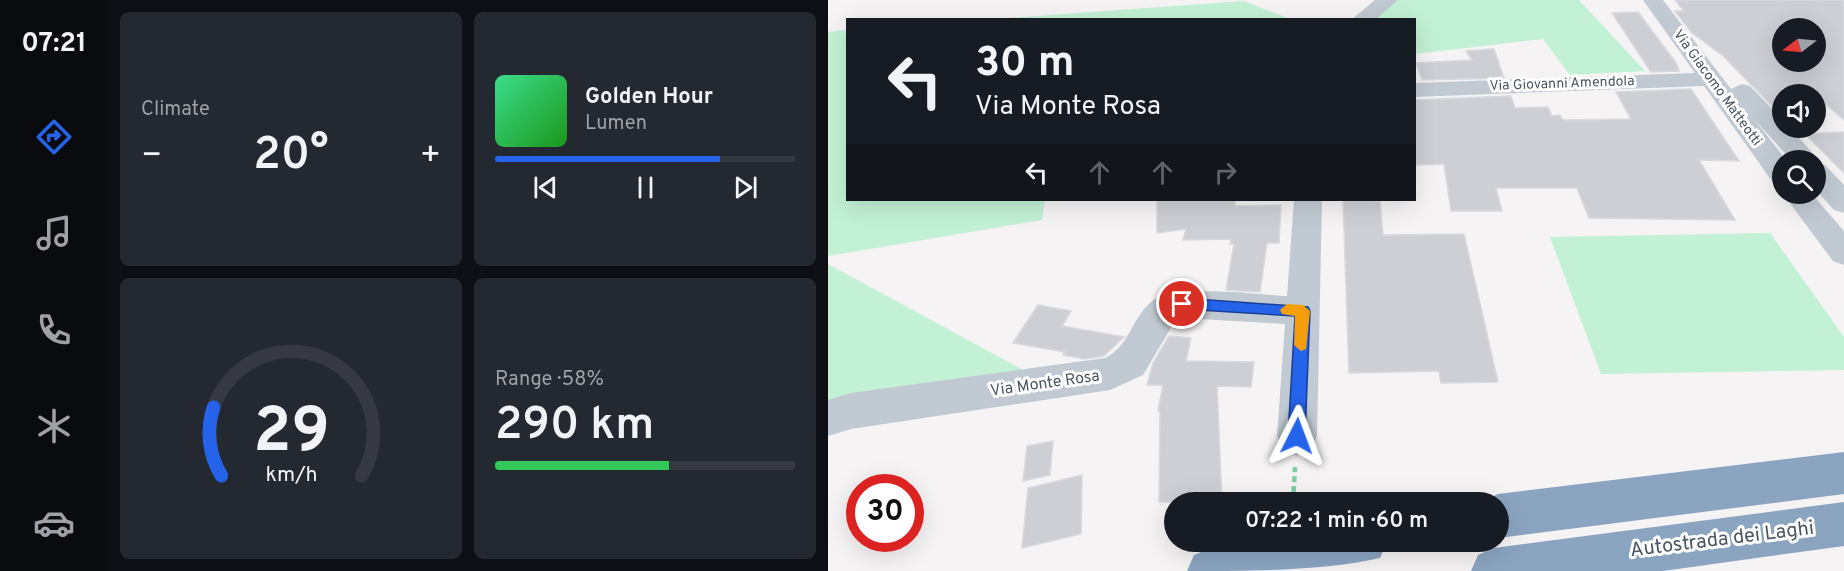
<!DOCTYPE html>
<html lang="en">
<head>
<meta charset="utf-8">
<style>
	body { margin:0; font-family:Overpass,sans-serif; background:#242831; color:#f1f3f6; height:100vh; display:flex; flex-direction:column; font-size:22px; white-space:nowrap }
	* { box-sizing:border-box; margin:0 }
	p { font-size:20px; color:#9ea1a6 }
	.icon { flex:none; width:33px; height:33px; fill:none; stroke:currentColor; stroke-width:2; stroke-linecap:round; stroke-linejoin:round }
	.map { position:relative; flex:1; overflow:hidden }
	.sheet { display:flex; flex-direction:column; gap:12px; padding:12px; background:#0d0f14; width:720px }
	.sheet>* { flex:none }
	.guide { position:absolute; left:18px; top:18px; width:570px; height:183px; border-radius:0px; box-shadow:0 6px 24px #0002; background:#171b24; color:#f1f3f6; overflow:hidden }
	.needle { width:39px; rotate:254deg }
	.fabs { position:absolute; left:944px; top:18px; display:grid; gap:12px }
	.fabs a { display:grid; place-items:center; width:54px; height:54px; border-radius:50%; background:#171b24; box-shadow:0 6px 24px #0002; font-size:30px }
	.speed { position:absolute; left:18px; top:474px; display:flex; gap:12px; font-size:30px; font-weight:700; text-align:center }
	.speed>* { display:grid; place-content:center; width:78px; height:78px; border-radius:50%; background:#171b24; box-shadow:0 6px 24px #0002; line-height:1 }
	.speed .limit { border:9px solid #d22; background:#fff; color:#111 }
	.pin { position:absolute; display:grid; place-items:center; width:51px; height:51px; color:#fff; margin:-26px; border:3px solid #fff; border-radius:50%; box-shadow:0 2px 6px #0007 }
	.me { position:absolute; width:66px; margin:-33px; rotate:3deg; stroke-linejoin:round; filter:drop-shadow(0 0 4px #0008) }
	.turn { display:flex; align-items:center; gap:21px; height:126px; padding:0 30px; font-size:27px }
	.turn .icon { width:78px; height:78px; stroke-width:2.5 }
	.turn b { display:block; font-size:42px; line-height:51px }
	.lanes { display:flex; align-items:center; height:57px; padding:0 30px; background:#0003; justify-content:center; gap:30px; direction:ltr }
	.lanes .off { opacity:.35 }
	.big { font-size:45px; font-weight:600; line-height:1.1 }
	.sheet .tile { flex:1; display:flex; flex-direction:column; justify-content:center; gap:9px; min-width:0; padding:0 21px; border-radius:9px; background:#242831 }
	.sheet .dial { align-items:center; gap:0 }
	.dial svg { height:156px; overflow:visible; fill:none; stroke:#363941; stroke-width:7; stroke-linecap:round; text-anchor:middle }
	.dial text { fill:#f1f3f6; stroke:none }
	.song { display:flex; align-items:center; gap:18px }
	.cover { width:72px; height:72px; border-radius:9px; background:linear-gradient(135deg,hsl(150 70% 55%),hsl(120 70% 35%)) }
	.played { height:6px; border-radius:3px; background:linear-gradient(90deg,#2563eb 75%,#363941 75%) }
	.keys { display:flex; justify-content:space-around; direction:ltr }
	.heat { display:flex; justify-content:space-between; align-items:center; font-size:33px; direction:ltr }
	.charge { height:9px; border-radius:4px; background:linear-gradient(90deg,#34c759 58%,#363941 0) }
	.sheet .tiles { flex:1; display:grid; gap:12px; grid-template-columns:repeat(2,1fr) }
	.trip { position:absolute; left:336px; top:492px; width:345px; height:60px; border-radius:30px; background:#171b24; box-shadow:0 6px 24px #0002; font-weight:600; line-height:60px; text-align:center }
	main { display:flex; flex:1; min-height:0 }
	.menu { display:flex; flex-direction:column; width:108px; justify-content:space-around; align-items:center; background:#090b0e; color:#9ea1a6 }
	.menu .icon { width:42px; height:42px }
	.menu .current { color:#2563eb }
	.menu b { font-size:27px; color:#f1f3f6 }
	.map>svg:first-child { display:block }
</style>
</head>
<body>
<main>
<nav class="menu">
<b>07:21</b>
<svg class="icon current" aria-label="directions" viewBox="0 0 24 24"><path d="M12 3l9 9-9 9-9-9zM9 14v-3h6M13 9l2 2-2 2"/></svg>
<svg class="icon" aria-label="music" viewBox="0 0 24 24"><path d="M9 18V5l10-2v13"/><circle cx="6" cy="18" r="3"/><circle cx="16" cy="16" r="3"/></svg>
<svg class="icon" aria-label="phone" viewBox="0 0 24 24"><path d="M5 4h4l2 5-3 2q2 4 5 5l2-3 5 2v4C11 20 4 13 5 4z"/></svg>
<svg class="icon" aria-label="climate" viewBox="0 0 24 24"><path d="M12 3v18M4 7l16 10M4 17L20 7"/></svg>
<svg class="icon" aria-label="car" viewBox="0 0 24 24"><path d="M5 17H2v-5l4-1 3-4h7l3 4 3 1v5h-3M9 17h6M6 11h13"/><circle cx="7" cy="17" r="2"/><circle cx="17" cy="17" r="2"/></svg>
</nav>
<section class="sheet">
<div class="tiles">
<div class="tile"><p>Climate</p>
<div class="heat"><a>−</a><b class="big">20°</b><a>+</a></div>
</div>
<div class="tile">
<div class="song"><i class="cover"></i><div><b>Golden Hour</b><p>Lumen</p></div></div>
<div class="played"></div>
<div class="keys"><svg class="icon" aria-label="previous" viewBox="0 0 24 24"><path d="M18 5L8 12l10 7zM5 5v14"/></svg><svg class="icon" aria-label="pause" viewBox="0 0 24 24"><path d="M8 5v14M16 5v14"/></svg><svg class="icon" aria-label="next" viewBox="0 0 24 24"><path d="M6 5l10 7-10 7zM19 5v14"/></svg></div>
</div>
<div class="tile dial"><svg viewBox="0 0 100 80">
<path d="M14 69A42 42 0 1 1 86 69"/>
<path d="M14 69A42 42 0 0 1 10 34" stroke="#2563eb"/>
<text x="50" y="56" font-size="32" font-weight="700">29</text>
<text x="50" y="72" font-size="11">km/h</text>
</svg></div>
<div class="tile"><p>Range · 58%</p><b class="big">290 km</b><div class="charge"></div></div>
</div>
</section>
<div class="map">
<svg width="1016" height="571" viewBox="0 0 1016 571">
	<rect width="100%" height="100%" fill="#f5f3f3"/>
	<path fill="#c3f1d5" d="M567,0h184l66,71 -75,4 -27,-36 -128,15 -1,-34h-45z
		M416,1l46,18h-296z
		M19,30l1,170h197l-3,20 -214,36v-224z
		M942,233l74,104v33l-243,4 -51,-137z
		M0,264l197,107 -197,34z"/>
	<path fill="#cdcfd5" stroke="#d7d9de" stroke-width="1.5" fill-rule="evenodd" d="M847,0h169v120l-32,-28 -30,1v23l-59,-60 -32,-24 -16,-21h9zM954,28h33v34h-33z
		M810,12l39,52 2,7 -28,1 -39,-59z
		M666,49l10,29 -82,2 -6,-17 56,-3 -6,-9z
		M863,89l48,72 -40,-1 36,60 -146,-2 -12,-30h-81l6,23h-51l-7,-47 -30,1v-65l97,-4 4,12 33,-1 4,9 8,-1 3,5 68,-1 -15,-27z
		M1016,132v41l-39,-39z
		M329,200h78v6l46,-1 -2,38h-12l-7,49 -34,-2 8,-46h-4l1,-5 -48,1 3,-11 -29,4z
		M515,200l37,1 3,34 81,-1 34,148 -57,1 -2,-12 -90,2z
		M210,305l33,6 -9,15 62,11 -20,19 -20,3 -21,-4 2,-3 -52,-9z
		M341,336l22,2 -5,23 68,1 -3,25 -34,-1 5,116h-63l1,-91h-2l5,-26h-16l6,-22z
		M225,441l-3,34 -27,6 4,-35z
		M254,475l-1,59 -59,14 6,-60z"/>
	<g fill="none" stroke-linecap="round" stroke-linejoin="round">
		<path stroke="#7ad0a6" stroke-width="4.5" stroke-dasharray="6 4" stroke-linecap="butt" d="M465,502l2,-35"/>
		<path fill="#c1cad2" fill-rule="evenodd" d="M547,0h23l-23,20h-24z
			M815,0h20l68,89 11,-5 8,2 32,33v9h8l29,32 -2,3 8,2 19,20v28l-10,-3 -19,-21v-29h-24l-37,-41 32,41h-4v24l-10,-3 -68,-95 -290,11v-14l281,-10z
			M955,194h29l32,37v34l-11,-4z
			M466,200h28l-5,236 -6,13 -14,6 -14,-6 -6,-13 8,-112 -102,-6 -8,3 -32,54 -33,15 -259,39 -23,7v-36l23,-7 254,-35c24,-11 27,-40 46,-56 22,-19 106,-7 136,-6z"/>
		<path fill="#8ba5c1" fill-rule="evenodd" d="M1016,452v42l-346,44v-36h-16l16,-8z
			M1016,502v44l-181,25h-192l7,-16 16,-7z
			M416,542h143l-7,16c-54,13 -134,13 -193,13l7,-16 16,-7z"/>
	</g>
	<path fill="#2563eb" stroke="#184099" stroke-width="1.5" d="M354,298l126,9 2,4 -5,125 -3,5 -5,3 -6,-3 -3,-5 7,-120 -113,-7 -7,-5z"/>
	<path fill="#f59e0b" d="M459,304l16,1 7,6 -4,38 -5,2 -7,-6 1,-29 -13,-2 -2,-4z"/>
	<g text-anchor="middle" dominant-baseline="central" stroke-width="6" stroke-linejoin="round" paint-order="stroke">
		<g font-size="14" fill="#4a5661" stroke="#fff">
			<text transform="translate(734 84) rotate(-2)">Via Giovanni Amendola</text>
			<text transform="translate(889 88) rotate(54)">Via Giacomo Matteotti</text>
		</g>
		<g font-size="16" fill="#4a5661" stroke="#fff">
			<text transform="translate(217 384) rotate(-8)">Via Monte Rosa</text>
		</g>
		<g font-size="20" fill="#4a5661" stroke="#fff">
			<text transform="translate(894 540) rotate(-7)">Autostrada dei Laghi</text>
		</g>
	</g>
</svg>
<div class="fabs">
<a><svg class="needle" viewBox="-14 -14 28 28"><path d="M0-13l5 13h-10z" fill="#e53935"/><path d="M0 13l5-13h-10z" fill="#9ea1a6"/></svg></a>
<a><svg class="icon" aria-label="sound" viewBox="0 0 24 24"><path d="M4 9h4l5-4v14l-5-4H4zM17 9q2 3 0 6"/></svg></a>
<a><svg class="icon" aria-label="search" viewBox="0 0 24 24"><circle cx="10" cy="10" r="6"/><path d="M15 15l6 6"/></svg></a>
</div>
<div class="speed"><div class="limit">30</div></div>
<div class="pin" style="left:354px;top:304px;background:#d93025"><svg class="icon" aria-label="arrive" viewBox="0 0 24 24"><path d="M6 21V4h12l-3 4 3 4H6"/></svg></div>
<svg class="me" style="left:469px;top:436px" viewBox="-20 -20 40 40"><path d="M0-17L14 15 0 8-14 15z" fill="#2563eb" stroke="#fff" stroke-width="4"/></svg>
<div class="trip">07:22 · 1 min · 60 m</div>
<div class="guide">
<div class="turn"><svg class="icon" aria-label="left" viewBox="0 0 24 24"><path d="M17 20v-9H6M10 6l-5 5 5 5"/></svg><div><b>30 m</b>Via Monte Rosa</div></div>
<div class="lanes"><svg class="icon" aria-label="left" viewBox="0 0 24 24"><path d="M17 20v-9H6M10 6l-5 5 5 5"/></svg><svg class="icon off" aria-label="ahead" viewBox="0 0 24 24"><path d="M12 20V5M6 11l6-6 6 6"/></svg><svg class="icon off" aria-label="ahead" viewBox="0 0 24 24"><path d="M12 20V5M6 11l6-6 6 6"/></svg><svg class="icon off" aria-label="right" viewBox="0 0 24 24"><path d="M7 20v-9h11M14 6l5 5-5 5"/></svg></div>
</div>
</div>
</main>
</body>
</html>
